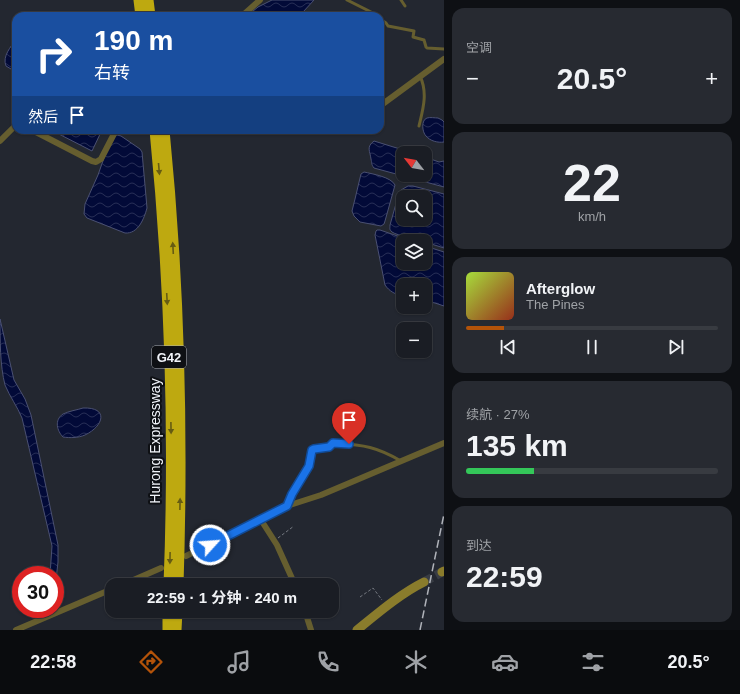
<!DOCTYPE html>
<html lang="zh">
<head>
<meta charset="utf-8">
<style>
	body { margin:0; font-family:Arial,"Noto Sans SC",sans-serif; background:#272a31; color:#f1f3f6; height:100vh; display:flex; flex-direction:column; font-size:15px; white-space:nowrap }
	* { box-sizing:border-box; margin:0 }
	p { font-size:13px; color:#9fa2a6 }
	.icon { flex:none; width:22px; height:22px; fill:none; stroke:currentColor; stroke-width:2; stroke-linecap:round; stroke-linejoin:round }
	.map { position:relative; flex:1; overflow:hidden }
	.panel { display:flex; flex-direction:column; gap:8px; padding:8px; background:#0e1014; width:296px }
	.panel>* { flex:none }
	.hud { position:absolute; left:12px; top:12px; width:372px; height:122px; border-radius:12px; box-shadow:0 1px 3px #0004,0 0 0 1px #383b41; background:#1a4fa0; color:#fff; overflow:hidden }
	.needle { width:26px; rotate:301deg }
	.controls { position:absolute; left:396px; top:146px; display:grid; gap:8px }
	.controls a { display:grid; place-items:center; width:36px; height:36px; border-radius:8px; background:#1a1d24; box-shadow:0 1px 3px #0004,0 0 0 1px #383b41; font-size:20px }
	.speed { position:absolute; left:12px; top:566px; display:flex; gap:8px; font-size:20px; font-weight:700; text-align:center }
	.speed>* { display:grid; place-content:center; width:52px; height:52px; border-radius:50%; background:#1a1d24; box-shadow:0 1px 3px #0004,0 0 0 1px #383b41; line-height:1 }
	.speed .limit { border:6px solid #d22; background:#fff; color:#111 }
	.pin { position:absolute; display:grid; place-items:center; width:34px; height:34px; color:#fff; margin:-41px -17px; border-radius:50% 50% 50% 0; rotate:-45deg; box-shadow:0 0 4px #0007 }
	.pin .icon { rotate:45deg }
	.me { position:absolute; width:44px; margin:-22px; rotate:64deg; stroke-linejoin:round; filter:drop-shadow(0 0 3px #0008) }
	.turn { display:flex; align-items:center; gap:14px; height:84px; padding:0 16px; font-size:18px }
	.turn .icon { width:52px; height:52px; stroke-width:2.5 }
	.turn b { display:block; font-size:28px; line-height:34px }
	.then { display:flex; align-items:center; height:38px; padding:0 16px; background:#0003; gap:8px; font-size:15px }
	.big { font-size:30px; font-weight:700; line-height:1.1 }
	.panel .tile { flex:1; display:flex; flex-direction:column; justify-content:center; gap:6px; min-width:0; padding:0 14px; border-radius:12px; background:#272a31 }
	.panel .dial { align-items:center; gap:0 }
	.dial b { font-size:52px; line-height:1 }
	.song { display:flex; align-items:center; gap:12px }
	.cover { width:48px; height:48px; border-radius:6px; background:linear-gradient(135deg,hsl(80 70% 55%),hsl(10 70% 35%)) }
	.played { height:4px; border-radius:2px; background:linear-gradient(90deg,#b45309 15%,#383b41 15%) }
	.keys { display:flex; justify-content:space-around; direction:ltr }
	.heat { display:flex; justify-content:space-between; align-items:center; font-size:22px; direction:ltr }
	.charge { height:6px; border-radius:3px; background:linear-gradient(90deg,#34c759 27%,#383b41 0) }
	.trip { position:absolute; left:105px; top:578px; width:234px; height:40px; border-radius:12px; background:#1a1d24; box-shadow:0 1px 3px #0004,0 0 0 1px #383b41; font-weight:700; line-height:40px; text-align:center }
	.menu { display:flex; height:64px; justify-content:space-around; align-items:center; background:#0a0c0e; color:#9fa2a6 }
	.menu .icon { width:28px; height:28px }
	.menu .on { color:#b45309 }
	.menu b { font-size:18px; color:#f1f3f6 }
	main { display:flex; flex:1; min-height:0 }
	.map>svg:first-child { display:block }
</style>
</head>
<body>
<main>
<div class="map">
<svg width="444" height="630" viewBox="0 0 444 630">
	<defs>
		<pattern id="water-waves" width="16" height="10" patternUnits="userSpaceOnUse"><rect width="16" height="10" fill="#020a38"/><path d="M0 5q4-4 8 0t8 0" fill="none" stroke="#272e56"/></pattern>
	</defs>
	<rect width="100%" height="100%" fill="#232730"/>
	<path fill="url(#water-waves)" stroke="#4a5072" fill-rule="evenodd" d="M272,0h42l-11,12 -4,4h-52l11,-9z
		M16,39v33l-10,-6c-4,-10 5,-19 10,-27z
		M438,118l4,2 2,2v20c-6,1 -14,-1 -18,-6 -4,-4 -5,-16 1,-18 3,-1 8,0 11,0z
		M51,130h51l-10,21z
		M117,135l4,1 19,13 2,3 5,56c-3,11 -9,26 -22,25l-38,-15 -3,-4 1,-10 13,-29 7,-20 9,-19z
		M374,141l39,12h-10v22h22v-18l14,5 5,-1v26l-70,-19c-3,-4 -2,-5 -3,-9 -1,-8 -5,-12 3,-18z
		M364,172c9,2 27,5 31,13l-10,36 -1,3 -3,2 -21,-4 -6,-6 -2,-5 3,-12 5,-21 1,-4z
		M408,186h5l31,8v54l-19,-6v-1h-3c-7,-3 -24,-5 -30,-9 -3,-3 -2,-3 -2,-7l9,-32 2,-3zM403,197h22v22h-22z
		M377,230h3l32,11h-9v22h22v-17l19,6v54l-9,-3 -10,-2v-16h-22v11c-7,-1 -14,-5 -18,-11l-10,-50 1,-4z
		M0,319l14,61 11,19 6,16 27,130v17l-3,27v-14h-5l2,-29 -30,-128c-5,-12 -12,-21 -17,-33 -5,-19 -5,-46 -5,-66z
		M83,408c26,-1 21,18 2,27 -7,3 -15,3 -22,2 -6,-6 -9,-17 0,-23 6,-3 14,-4 20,-6z"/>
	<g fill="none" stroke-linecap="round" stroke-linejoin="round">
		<path stroke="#383c44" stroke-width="9" stroke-dasharray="9 4.5" stroke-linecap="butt" d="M424,582l18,-10"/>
		<path stroke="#757981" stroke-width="1" stroke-dasharray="3 2" stroke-linecap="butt" d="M278,538l16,-12
			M360,597l13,-9 9,12"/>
		<path stroke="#665e2f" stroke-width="3" d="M347,0l26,13 4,3
			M401,0l4,6
			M380,19l6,4 2,3 26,5 -1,6 11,3 2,7 1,1 17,1
			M419,126c4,-17 9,-33 1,-50
			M288,505l4,-11 17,-28 3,-16 2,-1 15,-2 4,-4h3c28,2 41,4 65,18"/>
		<path stroke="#665e2f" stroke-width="6" d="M242,16l18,-16
			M380,106l64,-47
			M32,130l60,31 4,1 5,-3 15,-29
			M0,141l16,-16
			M261,520l16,25 18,40
			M186,556l104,-51 31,-10 123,-52
			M122,585l39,-17
			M305,611l6,19
			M16,630l96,-41"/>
		<path stroke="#8a7c2c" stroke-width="9" d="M442,572l2,-1
			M357,630c21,-17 43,-36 67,-48"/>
		<path stroke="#bea910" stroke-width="11" d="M139,0l2,16
			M148,0l2,16
			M155,130c15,151 20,304 14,455
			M164,130c15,151 19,303 14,455
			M168,630v-19
			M176,630l1,-19"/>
		<path stroke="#b0b3ba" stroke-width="1.5" stroke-dasharray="8 4" stroke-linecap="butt" d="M420,630l24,-116"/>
	</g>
	<defs><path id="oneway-solid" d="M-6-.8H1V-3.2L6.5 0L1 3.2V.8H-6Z"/></defs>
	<g fill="#665c12">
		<use href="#oneway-solid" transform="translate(159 169) rotate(85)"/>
		<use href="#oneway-solid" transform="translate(173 248) rotate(-93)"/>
		<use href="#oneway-solid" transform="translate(167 299) rotate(87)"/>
		<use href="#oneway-solid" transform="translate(171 428) rotate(89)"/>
		<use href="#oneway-solid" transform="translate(180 504) rotate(-89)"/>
		<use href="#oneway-solid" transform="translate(170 558) rotate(91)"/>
	</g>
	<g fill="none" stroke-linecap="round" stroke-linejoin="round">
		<g stroke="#114b97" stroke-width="10">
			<path id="route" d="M210,545l77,-39 5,-12 17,-28 3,-16 2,-1 15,-2 4,-4 16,1"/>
		</g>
		<use href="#route" stroke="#1a73e8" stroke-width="7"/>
	</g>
	<g text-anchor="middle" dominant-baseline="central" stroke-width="4" stroke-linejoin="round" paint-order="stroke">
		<rect fill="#0e1014" stroke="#adb0b5" stroke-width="1" x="152" y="346" width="34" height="22" rx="3"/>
		<g font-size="13" font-weight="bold" fill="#f1f4fa">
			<text x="169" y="357">G42</text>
		</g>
		<g font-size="14" fill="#f1f4fa" stroke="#0e1014">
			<text transform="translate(155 441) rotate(-90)">Hurong Expressway</text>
		</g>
	</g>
</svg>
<div class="controls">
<a><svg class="needle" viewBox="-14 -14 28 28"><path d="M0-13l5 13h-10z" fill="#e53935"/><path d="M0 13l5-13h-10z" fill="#9fa2a6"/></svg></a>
<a><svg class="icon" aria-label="search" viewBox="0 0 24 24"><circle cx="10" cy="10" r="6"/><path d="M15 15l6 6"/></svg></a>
<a><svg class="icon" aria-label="layers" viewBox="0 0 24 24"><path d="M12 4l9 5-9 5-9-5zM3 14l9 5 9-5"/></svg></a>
<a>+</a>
<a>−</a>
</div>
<div class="speed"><div class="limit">30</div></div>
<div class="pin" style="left:349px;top:444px;background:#d93025"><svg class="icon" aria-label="arrive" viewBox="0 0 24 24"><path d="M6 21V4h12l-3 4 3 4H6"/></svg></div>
<svg class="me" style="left:210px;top:545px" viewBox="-20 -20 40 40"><circle r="17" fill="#1a73e8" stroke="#fff" stroke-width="3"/><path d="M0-11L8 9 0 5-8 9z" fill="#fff"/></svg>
<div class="trip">22:59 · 1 分钟 · 240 m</div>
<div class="hud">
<div class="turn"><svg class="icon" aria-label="right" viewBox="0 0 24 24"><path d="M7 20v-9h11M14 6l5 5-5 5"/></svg><div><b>190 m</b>右转</div></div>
<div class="then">然后<svg class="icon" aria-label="arrive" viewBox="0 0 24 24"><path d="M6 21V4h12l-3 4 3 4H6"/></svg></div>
</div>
</div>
<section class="panel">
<div class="tile"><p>空调</p>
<div class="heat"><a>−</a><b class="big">20.5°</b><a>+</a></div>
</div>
<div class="tile dial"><b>22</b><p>km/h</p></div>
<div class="tile">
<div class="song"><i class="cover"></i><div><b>Afterglow</b><p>The Pines</p></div></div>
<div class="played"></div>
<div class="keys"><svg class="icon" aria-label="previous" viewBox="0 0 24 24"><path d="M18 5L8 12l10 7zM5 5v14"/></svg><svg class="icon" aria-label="pause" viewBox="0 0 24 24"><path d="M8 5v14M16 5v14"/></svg><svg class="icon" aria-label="next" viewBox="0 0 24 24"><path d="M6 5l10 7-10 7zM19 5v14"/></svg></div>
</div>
<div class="tile"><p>续航 · 27%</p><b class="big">135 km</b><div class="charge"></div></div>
<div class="tile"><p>到达</p><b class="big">22:59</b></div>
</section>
</main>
<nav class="menu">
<b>22:58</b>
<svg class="icon on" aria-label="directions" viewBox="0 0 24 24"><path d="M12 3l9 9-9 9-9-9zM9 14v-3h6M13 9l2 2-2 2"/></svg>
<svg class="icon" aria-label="music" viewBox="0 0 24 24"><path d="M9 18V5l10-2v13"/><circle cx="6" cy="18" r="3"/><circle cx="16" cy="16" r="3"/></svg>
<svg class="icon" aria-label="phone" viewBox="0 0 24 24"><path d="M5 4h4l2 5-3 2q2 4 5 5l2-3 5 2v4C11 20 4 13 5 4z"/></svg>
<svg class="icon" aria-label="climate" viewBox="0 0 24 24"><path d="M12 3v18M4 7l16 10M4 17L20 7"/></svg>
<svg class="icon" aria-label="car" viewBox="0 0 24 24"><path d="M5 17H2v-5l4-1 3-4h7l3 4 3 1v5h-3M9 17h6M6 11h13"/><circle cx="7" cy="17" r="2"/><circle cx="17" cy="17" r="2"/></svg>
<svg class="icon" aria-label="filters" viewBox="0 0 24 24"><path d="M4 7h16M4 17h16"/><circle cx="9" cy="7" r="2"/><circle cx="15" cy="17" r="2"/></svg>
<b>20.5°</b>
</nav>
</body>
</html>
